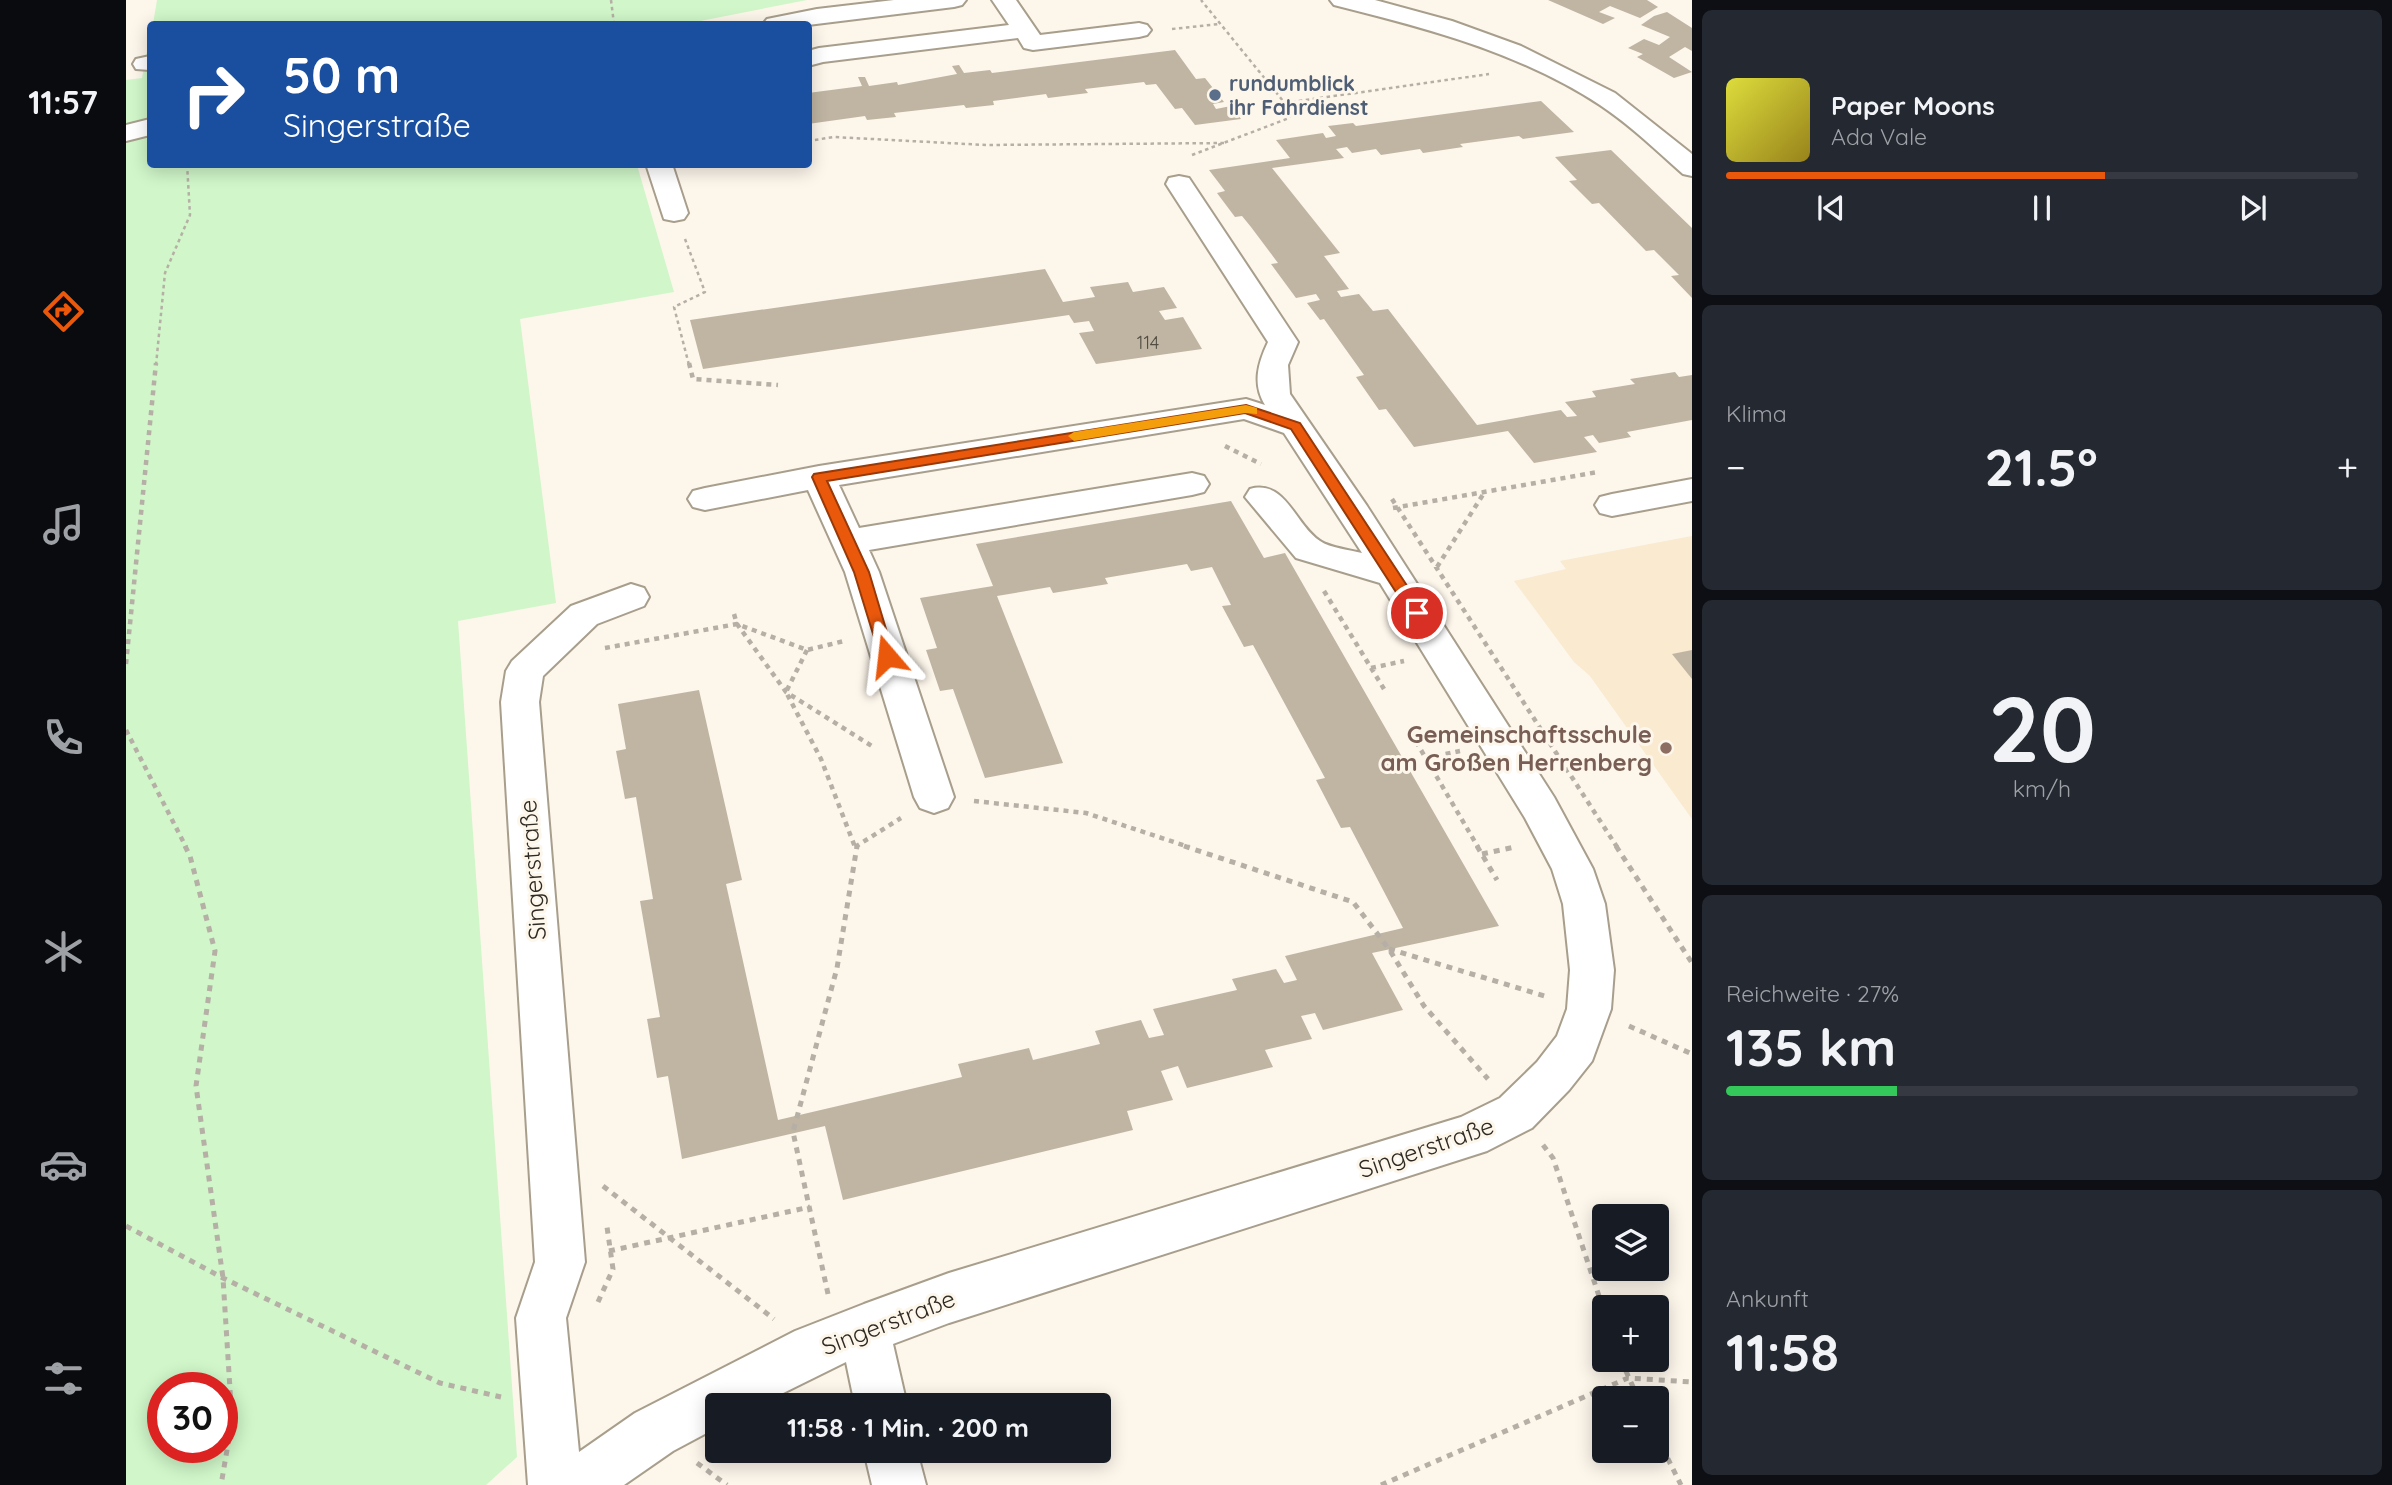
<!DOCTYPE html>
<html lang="de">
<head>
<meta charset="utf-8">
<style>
	body { margin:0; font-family:Quicksand,sans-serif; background:#242831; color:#f1f3f6; height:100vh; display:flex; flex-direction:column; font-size:26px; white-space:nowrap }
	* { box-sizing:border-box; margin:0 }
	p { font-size:23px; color:#9ea1a6 }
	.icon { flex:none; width:38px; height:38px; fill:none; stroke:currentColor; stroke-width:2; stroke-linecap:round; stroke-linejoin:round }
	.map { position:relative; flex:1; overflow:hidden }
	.panel { display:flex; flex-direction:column; gap:10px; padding:10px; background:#0d0f14; width:700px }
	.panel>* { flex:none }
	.banner { position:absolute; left:21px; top:21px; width:665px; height:147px; border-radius:7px; box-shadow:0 4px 18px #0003; background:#1a4fa0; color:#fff; overflow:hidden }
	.controls { position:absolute; left:1466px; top:1204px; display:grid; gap:14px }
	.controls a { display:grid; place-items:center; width:77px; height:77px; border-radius:7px; background:#171b24; box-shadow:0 4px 18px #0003; font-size:35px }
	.speed { position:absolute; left:21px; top:1372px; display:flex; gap:14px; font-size:35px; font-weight:700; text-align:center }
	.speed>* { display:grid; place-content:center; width:91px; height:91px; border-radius:50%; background:#171b24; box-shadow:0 4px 18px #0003; line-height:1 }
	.speed .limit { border:10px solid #d22; background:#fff; color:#111 }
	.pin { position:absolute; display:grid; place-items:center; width:60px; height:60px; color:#fff; margin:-30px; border:4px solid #fff; border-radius:50%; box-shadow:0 2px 7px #0007 }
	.me { position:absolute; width:77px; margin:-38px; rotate:343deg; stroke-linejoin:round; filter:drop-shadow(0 0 5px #0008) }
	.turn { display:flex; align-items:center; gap:24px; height:147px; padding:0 21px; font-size:32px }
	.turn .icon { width:91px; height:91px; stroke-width:2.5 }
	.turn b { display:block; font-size:49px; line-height:60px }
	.big { font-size:52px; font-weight:800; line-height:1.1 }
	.panel .card { flex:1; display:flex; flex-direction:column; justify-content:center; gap:10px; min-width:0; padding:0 24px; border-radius:10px; background:#242831 }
	.panel .dial { align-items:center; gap:0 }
	.dial b { font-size:91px; line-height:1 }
	.song { display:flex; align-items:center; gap:21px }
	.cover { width:84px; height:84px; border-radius:10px; background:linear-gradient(135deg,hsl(60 70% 55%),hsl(50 70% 35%)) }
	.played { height:7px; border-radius:4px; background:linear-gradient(90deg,#ea580c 60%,#363941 60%) }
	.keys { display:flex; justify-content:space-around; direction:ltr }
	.heat { display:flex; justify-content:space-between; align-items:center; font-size:38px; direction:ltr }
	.charge { height:10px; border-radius:5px; background:linear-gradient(90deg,#34c759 27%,#363941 0) }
	.trip { position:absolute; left:579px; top:1393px; width:406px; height:70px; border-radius:7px; background:#171b24; box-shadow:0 4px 18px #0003; font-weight:800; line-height:70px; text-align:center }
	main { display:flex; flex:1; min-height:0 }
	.menu { display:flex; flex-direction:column; width:126px; justify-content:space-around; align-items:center; background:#090b0e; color:#9ea1a6 }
	.menu .icon { width:49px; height:49px }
	.menu .selected { color:#ea580c }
	.menu b { font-size:32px; color:#f1f3f6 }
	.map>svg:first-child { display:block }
</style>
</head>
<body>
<main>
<nav class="menu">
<b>11:57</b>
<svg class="icon selected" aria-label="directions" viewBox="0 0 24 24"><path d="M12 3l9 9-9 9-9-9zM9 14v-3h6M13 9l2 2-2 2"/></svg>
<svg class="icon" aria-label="music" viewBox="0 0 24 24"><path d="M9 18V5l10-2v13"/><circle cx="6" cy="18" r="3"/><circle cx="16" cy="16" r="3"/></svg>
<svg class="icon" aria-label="phone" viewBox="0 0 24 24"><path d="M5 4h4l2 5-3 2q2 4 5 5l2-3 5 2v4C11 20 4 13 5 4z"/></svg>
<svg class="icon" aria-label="climate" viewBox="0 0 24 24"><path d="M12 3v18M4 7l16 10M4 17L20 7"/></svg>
<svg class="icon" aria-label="car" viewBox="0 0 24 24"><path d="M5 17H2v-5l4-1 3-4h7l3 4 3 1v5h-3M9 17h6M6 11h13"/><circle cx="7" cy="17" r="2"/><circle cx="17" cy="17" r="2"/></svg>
<svg class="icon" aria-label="filters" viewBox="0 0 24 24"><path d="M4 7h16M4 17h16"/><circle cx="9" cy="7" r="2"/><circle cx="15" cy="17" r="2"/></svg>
</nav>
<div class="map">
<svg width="1566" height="1485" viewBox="0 0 1566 1485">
	<rect width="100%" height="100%" fill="#fdf6eb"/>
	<path fill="#f9ead0" d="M1566,536v283l-102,-143 -16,-14 -60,-81 52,-12 -6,-8z"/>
	<path fill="#d0f6c9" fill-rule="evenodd" d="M31,0h650l-122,24h-532z
		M24,35v129l487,1 37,127 -154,27 36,284 -98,18 59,836 -31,28h-360v-1405l16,-2zM37,1388h59v59h-59z"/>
	<path fill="#c0b5a3" d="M1422,0h99l11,7 -18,11 -30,-12 -11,6 16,6 -12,6z
		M1541,12l25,16v23l-7,-4 -16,10 23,15 -18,6 -37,-21 6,-3 -15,-6 16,-9 15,6 11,-8 -29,-12 13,-9z
		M1049,50l21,29 9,-1 19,24 -11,2 3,5 15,-3 10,13 -46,6 -13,-17 -7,1 -19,-25 -10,1 -2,-3 -59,7 3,4 -40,5 -2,-4 -53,7 1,4 -28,3 -2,-3 -70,8 2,4 -29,3 -2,-4 -57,8v-31l54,-7 -4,-9h7l4,9 28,-4 1,3 59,-11 -5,-8 7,-1 5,8 26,-3 2,3z
		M1415,101l33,31 -51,7 -4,-3 -59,8 3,3 -40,6 -3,-4 -39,6 -5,-6 -24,4 -5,-6 -11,2 8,9 -72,10 68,85 -16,3 25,33 -12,2 4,6 18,-3 14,17 15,-2 89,116 84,-15 6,7 10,-1 -12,-14 31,-5 -4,-6 43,-7 -5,-5 45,-7 4,5 13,-2v45l-65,12 4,5 -32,6 -6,-8 -9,2 13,15 -63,11 -26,-32 -94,16 -28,-38 -7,1 -23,-33 8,-2 -40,-56 -4,1 -13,-17 13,-3 -4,-6 -20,4 -25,-34 7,-1 -27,-36 -9,-11 -7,1 -18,-24 8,-2 -16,-21 81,-12 -14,-18 47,-7 3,5 10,-2 -8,-10 25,-3 3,3z
		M1485,150l81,78v70l-21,-22 8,-1 -25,-25 -8,1 -47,-48 -7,1 -23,-23 8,-1 -22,-23z
		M919,269l18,33 32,-5 -5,-10 38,-5 5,10 31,-5 13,21 -18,3 6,9 18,-3 19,32 -106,15 -17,-31 15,-2 -5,-10 -15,2 -5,-8 -366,54 -13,-49z
		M1105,501l33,57 21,-5 214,373 -127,27 31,57 -80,20 -8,-17 -14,3 11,23 -47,11 8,17 -86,21 -9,-22 -17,5 12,29 -46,11 6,19 -290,70 -18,-74 -143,33 -14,-83 -11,2 -10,-59 13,-2 -20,-116 13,-2 -17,-102 -11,2 -9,-48 10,-2 -8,-45 81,-14 43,190 -16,4 52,236 184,-43 -4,-13 71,-16 4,12 67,-16 -5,-13 46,-11 8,18 15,-3 -11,-26 84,-19 -5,-11 44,-10 8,14 13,-3 -12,-24 118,-28 -53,-101 -9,1 -25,-48 9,-2 -72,-133 -9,2 -22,-41 9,-1 -19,-38 -21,4 -4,-7 -82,14 3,6 -55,9 -3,-6 -53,9 66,167 -78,15 -32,-89 -13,2 -14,-41 11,-2 -17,-50 73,-12 -17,-42z
		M1566,650v29l-20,-25z"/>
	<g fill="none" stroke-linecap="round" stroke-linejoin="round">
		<g stroke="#a89e8c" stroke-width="4">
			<path id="minor" d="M768,0h72l-4,5 -8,2 -146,18 -45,-1 4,-5 50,-10z
				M866,0h24l24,35 99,-12 8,2 4,5 -4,5 -8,2 -106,13 -9,-2 -6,-10 -195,24 -15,4v-15l11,-3 190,-23z
				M1204,0h45l77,21 69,25 94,47 77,61v22l-9,-2c-27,-24 -53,-49 -83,-69 -81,-53 -174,-77 -266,-100z
				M24,56v14l-14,-1 -3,-5 3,-5z
				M24,119v16l-24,6v-16z
				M520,164h26l16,49 -4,6 -10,2 -10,-2z
				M1053,176l10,2 109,164 -10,23 2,29 77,112 187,291 39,72 12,35 9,66 -3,39 -19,52 -23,29 -37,38 -45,23 -538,172 -56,21 14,61h-52l-9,-43 -87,43h-41v22l-45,24 -49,34h-96l-12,-167 19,-56 -34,-560 5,-31 6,-10 59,-55 60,-22 13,4 5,9 -5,9 -47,18 -54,52 -4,26 46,560 -19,56 13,134 56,-39 160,-82 69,-27 85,-31 512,-156 39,-19 37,-36 20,-26 10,-27 3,-39 -7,-66 -11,-35 -27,-51 -145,-235 -84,-25 -51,-61 5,-8c36,-10 45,36 70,52 10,7 30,9 42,12l-78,-120 -40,-14 -405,66 20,43 333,-55 12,3 5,8 -5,8 -12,3 -323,55 10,22 75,225 -6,11 -14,5 -14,-5 -6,-11 -69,-225 -37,-82 -103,20 -12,-3 -5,-8 5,-8 12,-3 114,-22 427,-67 19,6c-13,-21 -7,-42 3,-63l-102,-158 3,-6z
				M1566,479v22l-80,15 -12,-3 -5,-8 5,-8 12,-3z
				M738,1451h53l9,34h-54z"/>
		</g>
		<path stroke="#b5afa6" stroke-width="2.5" stroke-dasharray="3.5 3.5" stroke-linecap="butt" d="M485,0l3,24
			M1046,29l47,-5
			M1159,103l204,-29
			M682,141l26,-4 152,8 241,-2
			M1066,155l97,-37 3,-6 -91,-112
			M559,239l20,53 -31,15 15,58
			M30,365l9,-92 25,-58 -3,-51"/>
		<path stroke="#b5afa6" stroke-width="4.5" stroke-dasharray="5 5" stroke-linecap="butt" d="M563,363l4,16 85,6
			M1099,446l36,18
			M1266,499l225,348
			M1267,508l205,-36
			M1311,567l47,-74
			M1198,591l60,98
			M608,614l3,10 49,68 89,56
			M479,648l132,-24 70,26 37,-9
			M681,650l-21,42 35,67 34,88
			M0,664l30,-301
			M1245,668l33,-7
			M0,730l60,117
			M1285,733l67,114
			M1300,758l34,-7
			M848,801l112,12 103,34
			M729,847l46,-29"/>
		<path stroke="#b5afa6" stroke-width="5" stroke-dasharray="6 6" stroke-linecap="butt" d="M59,846l5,10 25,95 -19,135 27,192 9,143 -11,64
			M1058,846l169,56 36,47 35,57 64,73
			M1351,846l20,34
			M1490,846l76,117
			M1356,854l33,-7
			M1263,949l159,48
			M1503,1026l63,28
			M1417,1145l10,13 52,156
			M477,1186l171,133
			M0,1226l97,52 217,105 61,14
			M483,1251l201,-44
			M702,1294l-35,-162 44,-164 20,-122
			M472,1302l15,-33 -6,-42
			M1495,1360l17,38
			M1531,1437l24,48
			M571,1463l30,22
			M1255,1485l247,-107 64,4"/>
		<use href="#minor" fill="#fff" fill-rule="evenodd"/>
	</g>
	<path fill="#ea580c" stroke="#983908" stroke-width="2" d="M1120,405l54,18 123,187 2,3 -2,4h-11l-121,-188 -46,-16 -418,68 42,91 25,84 -7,6 -6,-2 -27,-88 -42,-95 2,-3z"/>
	<path fill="#f59e0b" d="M1120,405l11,3v6l-12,-1 -171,28 -6,-5 6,-4z"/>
	<circle fill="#5c6f8a" stroke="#fdf6eb" stroke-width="2.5" cx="1089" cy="95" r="7"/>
	<circle fill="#8d6e63" stroke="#fdf6eb" stroke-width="2.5" cx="1540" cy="748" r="7"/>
	<g text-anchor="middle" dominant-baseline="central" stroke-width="6" stroke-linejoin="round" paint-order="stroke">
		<g font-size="18" fill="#524d43">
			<text x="1022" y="342">114</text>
		</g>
		<g font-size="21" font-weight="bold" fill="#4e5e75" stroke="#fdf6eb" text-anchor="start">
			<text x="1103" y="83">rundumblick<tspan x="1103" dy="24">ihr Fahrdienst</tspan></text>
		</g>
		<g font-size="24" font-weight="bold" fill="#785e54" stroke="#fdf6eb" text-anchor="end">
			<text x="1526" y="734">Gemeinschaftsschule<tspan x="1526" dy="28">am Großen Herrenberg</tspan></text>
		</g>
		<g font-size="24" fill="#2e2a23" stroke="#fdf6eb">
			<text transform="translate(406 870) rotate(-94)">Singerstraße</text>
			<text transform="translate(1300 1147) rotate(-19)">Singerstraße</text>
			<text transform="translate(762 1322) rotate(-21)">Singerstraße</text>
		</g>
	</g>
</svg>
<div class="controls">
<a><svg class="icon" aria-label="layers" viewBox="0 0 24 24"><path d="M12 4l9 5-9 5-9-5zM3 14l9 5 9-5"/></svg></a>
<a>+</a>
<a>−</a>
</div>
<div class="speed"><div class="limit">30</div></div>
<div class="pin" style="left:1291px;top:613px;background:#d93025"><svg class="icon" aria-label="arrive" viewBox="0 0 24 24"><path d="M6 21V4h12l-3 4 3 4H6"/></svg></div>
<svg class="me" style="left:761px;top:656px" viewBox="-20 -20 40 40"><path d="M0-17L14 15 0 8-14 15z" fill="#ea580c" stroke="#fff" stroke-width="4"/></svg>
<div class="trip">11:58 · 1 Min. · 200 m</div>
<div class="banner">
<div class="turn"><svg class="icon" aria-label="right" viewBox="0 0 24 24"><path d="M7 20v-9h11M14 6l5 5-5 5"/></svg><div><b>50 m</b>Singerstraße</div></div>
</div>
</div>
<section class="panel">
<div class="card">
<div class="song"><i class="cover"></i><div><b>Paper Moons</b><p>Ada Vale</p></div></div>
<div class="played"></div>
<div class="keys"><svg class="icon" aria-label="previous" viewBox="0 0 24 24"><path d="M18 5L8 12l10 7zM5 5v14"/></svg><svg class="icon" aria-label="pause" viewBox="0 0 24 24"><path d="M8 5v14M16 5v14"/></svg><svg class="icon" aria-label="next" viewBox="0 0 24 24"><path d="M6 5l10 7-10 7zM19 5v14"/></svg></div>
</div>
<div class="card"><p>Klima</p>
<div class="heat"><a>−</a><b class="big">21.5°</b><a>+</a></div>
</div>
<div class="card dial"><b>20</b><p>km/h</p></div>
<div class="card"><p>Reichweite · 27%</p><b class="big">135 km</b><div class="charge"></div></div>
<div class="card"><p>Ankunft</p><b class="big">11:58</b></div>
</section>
</main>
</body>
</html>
